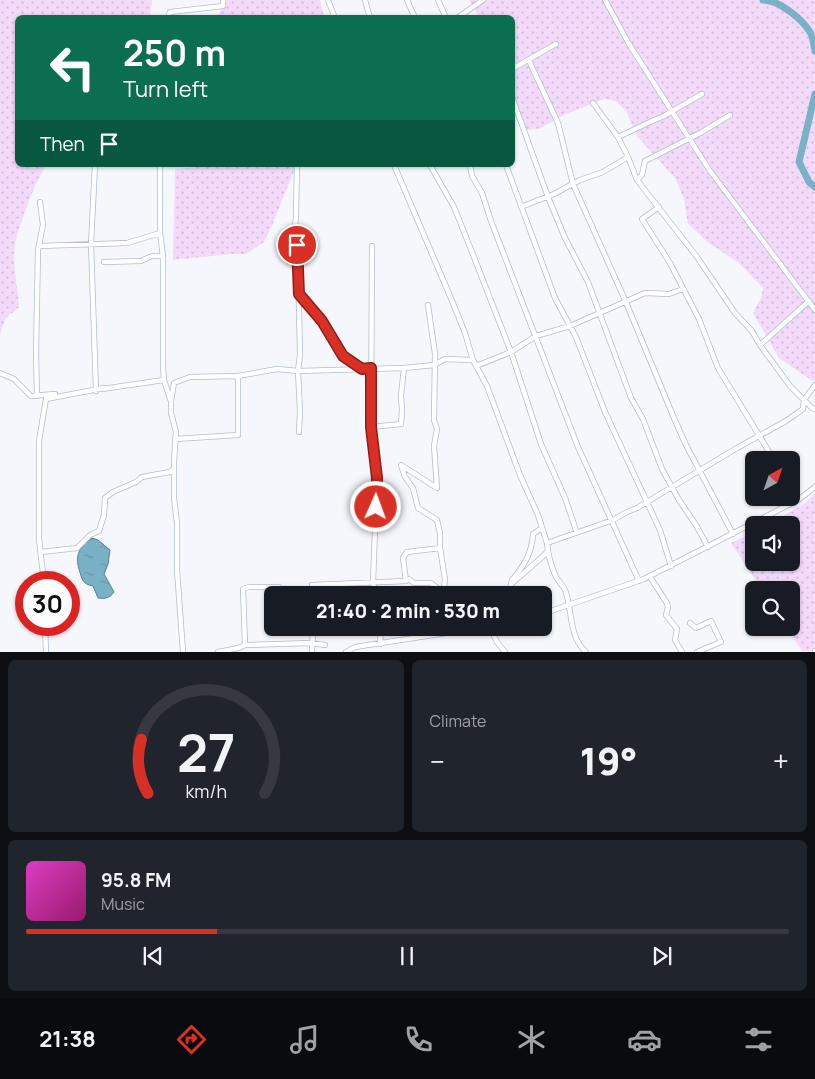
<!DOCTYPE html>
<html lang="en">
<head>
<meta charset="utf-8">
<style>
	body { margin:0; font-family:Manrope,sans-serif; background:#20242c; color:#f1f3f6; height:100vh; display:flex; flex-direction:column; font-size:19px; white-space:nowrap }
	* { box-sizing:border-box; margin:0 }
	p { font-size:16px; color:#9ea1a6 }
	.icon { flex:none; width:28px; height:28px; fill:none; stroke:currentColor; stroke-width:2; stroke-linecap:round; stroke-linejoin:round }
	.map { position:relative; height:652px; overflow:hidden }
	.sheet { display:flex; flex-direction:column; gap:8px; padding:8px; background:#0d0f14; flex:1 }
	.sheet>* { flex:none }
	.hud { position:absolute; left:15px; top:15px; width:500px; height:152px; border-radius:8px; box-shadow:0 1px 4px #0004; background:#0b6e4f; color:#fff; overflow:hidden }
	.needle { width:32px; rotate:40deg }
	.buttons { position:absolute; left:745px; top:451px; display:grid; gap:10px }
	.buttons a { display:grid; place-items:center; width:55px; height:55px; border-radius:8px; background:#171b24; box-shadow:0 1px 4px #0004; font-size:25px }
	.speed { position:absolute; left:15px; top:571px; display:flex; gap:10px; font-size:25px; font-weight:700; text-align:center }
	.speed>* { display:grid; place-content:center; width:65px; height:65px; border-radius:50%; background:#171b24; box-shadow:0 1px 4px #0004; line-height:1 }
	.speed .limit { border:8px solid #d22; background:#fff; color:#111 }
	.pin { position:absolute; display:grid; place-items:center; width:42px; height:42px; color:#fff; margin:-21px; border:2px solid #fff; border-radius:50%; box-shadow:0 1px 5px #0007 }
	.me { position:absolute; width:55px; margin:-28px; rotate:2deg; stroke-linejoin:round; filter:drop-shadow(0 0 4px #0008) }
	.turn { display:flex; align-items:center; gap:18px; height:105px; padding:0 25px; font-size:22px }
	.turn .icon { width:65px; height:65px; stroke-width:2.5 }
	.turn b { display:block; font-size:35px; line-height:42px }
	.then { display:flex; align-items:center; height:48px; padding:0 25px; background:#0003; gap:10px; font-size:19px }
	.big { font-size:38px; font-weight:800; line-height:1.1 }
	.sheet .widget { flex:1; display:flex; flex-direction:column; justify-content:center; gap:8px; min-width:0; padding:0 18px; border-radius:8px; background:#20242c }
	.sheet .dial { align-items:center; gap:0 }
	.dial svg { height:130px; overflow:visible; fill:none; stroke:#363941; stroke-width:7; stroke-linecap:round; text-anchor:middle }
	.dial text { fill:#f1f3f6; stroke:none }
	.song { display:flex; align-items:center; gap:15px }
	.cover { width:60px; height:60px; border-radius:8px; background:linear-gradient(135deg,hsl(310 70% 55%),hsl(320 70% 35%)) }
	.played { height:5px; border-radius:2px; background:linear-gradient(90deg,#d93025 25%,#363941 25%) }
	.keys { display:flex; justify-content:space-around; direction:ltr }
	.heat { display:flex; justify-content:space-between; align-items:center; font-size:28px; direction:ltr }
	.sheet .tiles { flex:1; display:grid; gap:8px; grid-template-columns:1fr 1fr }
	.widget:last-child { grid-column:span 2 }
	.trip { position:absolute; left:264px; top:586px; width:288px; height:50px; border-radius:8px; background:#171b24; box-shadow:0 1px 4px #0004; font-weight:800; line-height:50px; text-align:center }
	.menu { display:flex; height:80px; justify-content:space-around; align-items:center; background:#090b0e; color:#9ea1a6 }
	.menu .icon { width:35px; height:35px }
	.menu .on { color:#d93025 }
	.menu b { font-size:22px; color:#f1f3f6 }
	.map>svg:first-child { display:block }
</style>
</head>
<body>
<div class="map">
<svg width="815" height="652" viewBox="0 0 815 652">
	<defs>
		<pattern id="grass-dots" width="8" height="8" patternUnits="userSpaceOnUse" patternTransform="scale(1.25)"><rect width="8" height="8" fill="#f3dafa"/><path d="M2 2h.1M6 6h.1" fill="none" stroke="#cfbad5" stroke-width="1.8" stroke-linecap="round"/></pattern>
		<pattern id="water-ripples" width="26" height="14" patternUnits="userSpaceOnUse" patternTransform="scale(1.25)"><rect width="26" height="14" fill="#7ab2c5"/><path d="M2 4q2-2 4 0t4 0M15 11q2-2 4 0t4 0" fill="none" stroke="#6898a8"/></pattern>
	</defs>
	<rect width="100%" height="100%" fill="#f5f7fd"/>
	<path fill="url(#grass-dots)" d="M0,0h152l-2,17 -132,1v147h29c-9,8 -30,66 -32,80 -3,20 3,41 4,62l-14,12 -5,16z
		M227,0h93l4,17 -108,1z
		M469,0h346v381l-4,-1 -32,-22 -26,-45 8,-15 2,-10 -24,-25 -29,-19 -22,-20 -4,-25 -9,-21 -38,-42 -11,-25 -10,-10 -12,-2 -38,15 -27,15 -14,1 -12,-21 -1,-91 -33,-1z
		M222,165h81l-9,6 -23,57 -7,14 -18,12h-15l-58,6 2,-91z
		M815,494v157h-13l-15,-23h4v-38h-29l-31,-47 23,-11v30h37v-37h-24l37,-21z"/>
	<path fill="url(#water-ripples)" stroke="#588090" d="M92,538l6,2 12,10 -2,14 -4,10 10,18c-4,6 -9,7 -16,6l-5,-12c-11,-2 -11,-7 -14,-17 -4,-14 0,-22 13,-31z"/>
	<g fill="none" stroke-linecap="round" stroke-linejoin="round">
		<path stroke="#7ab2c5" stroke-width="7" d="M763,0c16,0 39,19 47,32 3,5 4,14 5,19
			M815,94l-16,68 10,20 6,5"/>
		<g stroke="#b1bcd8" stroke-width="6">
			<path id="minor" d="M328,0l7,18
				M365,0l5,18
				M407,0l8,18
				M438,0l8,18
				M605,0l24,44 81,127 105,139
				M168,18l2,-6 53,-6v-6
				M457,18l26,-18
				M529,59l2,6 27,58 15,61 52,116 49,118 12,27 47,89
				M512,69l44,-25
				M512,97l36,100 17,41 23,44 43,116 12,21 19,50 17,31 17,25 12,22
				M593,103l25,34 10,20 9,23 60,77 38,56 17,18 8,14 30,41 22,22 3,1
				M618,137l34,-16 12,-5 38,-22
				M95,165l-4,79 5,147
				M160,165v68l3,23v111l1,13
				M297,165l-1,51 -1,12 3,36 2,91 -2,16 2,40 -1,21
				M394,165l56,131 15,37 8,27 14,26 33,89 18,40 9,28
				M430,165l24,42 18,45 39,100 30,92 24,54 12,35
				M470,165l2,11 10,17 9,28 87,226 61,134
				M506,165l49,133 21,39 29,75 55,118 11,36
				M637,180l5,-5 3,-14 57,-29 28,-17
				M521,207l33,-13 26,-14 23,-8 25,-15
				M659,207l-17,12 28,44 29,56 19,49 56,92
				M39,246l88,-3 33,-10
				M104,262l37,-1 11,-5h11
				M299,294l23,27 21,35 18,12
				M428,305l7,49 -1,66 3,9 -3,17 3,42 -36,-23 4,12 8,11 5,20 19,12 3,13v15l-33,4 -4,6 3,23 3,-2 5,4h17l9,7 4,-1v6
				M760,345l49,-44
				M476,366l35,-14 25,-16 34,-10 75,-33 24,1 14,-5
				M0,373l14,6 17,17 24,-2
				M102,389l62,-9 6,19
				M37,396l-1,-43 2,-103 5,-25 -3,-23
				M371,427l1,-181
				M175,439l63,-4v-59
				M791,488l7,12
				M440,548l5,31 -1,10
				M41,552l36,-4 13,-13 9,-4 5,-16 1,-17 8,-6 23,-10 6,-5 28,-5 3,-3
				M650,577l17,26 1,4 -2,8 11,14 -2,11 7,12
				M44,582l-5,-43v-98l7,-42 58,-11
				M511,584l1,-4c12,-14 20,-27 21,-46l9,-6
				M312,595v-10l94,-4
				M376,595l-3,-13 4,-104 -6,-51 30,-3 1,-14 -1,-14 3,-28
				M512,595l-2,-3 1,-8 29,-25 8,-8
				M542,614l102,-35 154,-79 17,-13
				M690,623l6,5 15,-7 10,21 -24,10
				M45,625l1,27
				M490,628l7,14 8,10
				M380,644l1,-16
				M245,645l-2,-56 6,-2h30
				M183,652l-6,-82v-47l-3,-25v-37l2,-29 -5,-19v-12l3,-18 16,-6 48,-1 39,-7 21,2 106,-3 30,-3 11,-6 28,1
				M218,652l21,-4 6,-3 67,-2 13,2
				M312,652l1,-24
				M346,652l9,-5 124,-19
				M586,652c-18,-16 -13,-42 -21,-62 -2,-5 -6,-8 -9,-13 -5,-11 -8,-22 -9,-34l66,-23 14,-8 10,-4 100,-60 49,-27 17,-12 1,-9 11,-15
				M815,652v-1"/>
		</g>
		<use href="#minor" stroke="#fff" stroke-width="4.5"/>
	</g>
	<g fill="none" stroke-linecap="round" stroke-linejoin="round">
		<g stroke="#8d1f18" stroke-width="12">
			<path id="route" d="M297,245l2,49 23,27 21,35 19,13 9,-1v59l6,51 -1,29"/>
		</g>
		<use href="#route" stroke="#d93025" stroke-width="9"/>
	</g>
</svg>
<div class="buttons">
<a><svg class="needle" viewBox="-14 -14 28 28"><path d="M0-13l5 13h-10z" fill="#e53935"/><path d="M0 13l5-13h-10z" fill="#9ea1a6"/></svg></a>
<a><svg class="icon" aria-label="sound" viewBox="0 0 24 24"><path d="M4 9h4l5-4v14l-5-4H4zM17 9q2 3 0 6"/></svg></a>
<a><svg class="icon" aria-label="search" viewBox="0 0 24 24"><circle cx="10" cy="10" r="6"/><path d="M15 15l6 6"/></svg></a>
</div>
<div class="speed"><div class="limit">30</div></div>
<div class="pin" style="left:297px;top:245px;background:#d93025"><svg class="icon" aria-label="arrive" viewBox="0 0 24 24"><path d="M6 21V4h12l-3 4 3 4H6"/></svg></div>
<svg class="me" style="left:376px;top:507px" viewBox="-20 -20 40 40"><circle r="17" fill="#d93025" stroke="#fff" stroke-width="3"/><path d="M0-11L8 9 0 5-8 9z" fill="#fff"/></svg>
<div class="trip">21:40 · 2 min · 530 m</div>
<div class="hud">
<div class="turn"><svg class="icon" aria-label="left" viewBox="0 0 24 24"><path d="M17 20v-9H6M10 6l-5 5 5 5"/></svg><div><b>250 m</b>Turn left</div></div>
<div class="then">Then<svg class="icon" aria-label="arrive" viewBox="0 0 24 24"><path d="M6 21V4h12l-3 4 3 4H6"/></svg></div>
</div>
</div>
<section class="sheet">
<div class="tiles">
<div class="widget dial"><svg viewBox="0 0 100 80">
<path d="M14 69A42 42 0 1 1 86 69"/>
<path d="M14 69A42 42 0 0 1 10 36" stroke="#d93025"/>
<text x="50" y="56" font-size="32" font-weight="700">27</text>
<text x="50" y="72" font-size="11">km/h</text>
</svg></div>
<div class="widget"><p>Climate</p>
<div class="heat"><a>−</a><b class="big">19°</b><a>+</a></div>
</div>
<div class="widget">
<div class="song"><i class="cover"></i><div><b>95.8 FM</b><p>Music</p></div></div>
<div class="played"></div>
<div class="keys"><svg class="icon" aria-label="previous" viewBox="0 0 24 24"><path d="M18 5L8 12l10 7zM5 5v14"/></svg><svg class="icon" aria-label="pause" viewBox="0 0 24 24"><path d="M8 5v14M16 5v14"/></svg><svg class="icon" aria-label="next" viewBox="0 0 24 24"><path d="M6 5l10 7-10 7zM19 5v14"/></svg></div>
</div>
</div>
</section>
<nav class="menu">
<b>21:38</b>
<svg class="icon on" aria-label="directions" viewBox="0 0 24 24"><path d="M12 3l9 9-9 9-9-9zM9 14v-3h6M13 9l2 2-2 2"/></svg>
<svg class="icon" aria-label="music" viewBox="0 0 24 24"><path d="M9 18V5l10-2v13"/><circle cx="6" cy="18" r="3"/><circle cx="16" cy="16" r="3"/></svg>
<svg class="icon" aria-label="phone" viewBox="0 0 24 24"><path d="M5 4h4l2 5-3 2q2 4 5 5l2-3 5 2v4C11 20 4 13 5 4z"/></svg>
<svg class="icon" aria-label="climate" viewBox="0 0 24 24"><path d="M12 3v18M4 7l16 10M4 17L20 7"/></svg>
<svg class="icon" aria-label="car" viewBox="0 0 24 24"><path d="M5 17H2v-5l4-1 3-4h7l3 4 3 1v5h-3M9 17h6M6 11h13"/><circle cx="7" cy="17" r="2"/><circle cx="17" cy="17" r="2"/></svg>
<svg class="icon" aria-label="filters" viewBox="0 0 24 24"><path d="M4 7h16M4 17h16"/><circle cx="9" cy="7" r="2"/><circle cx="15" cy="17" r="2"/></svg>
</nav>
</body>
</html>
